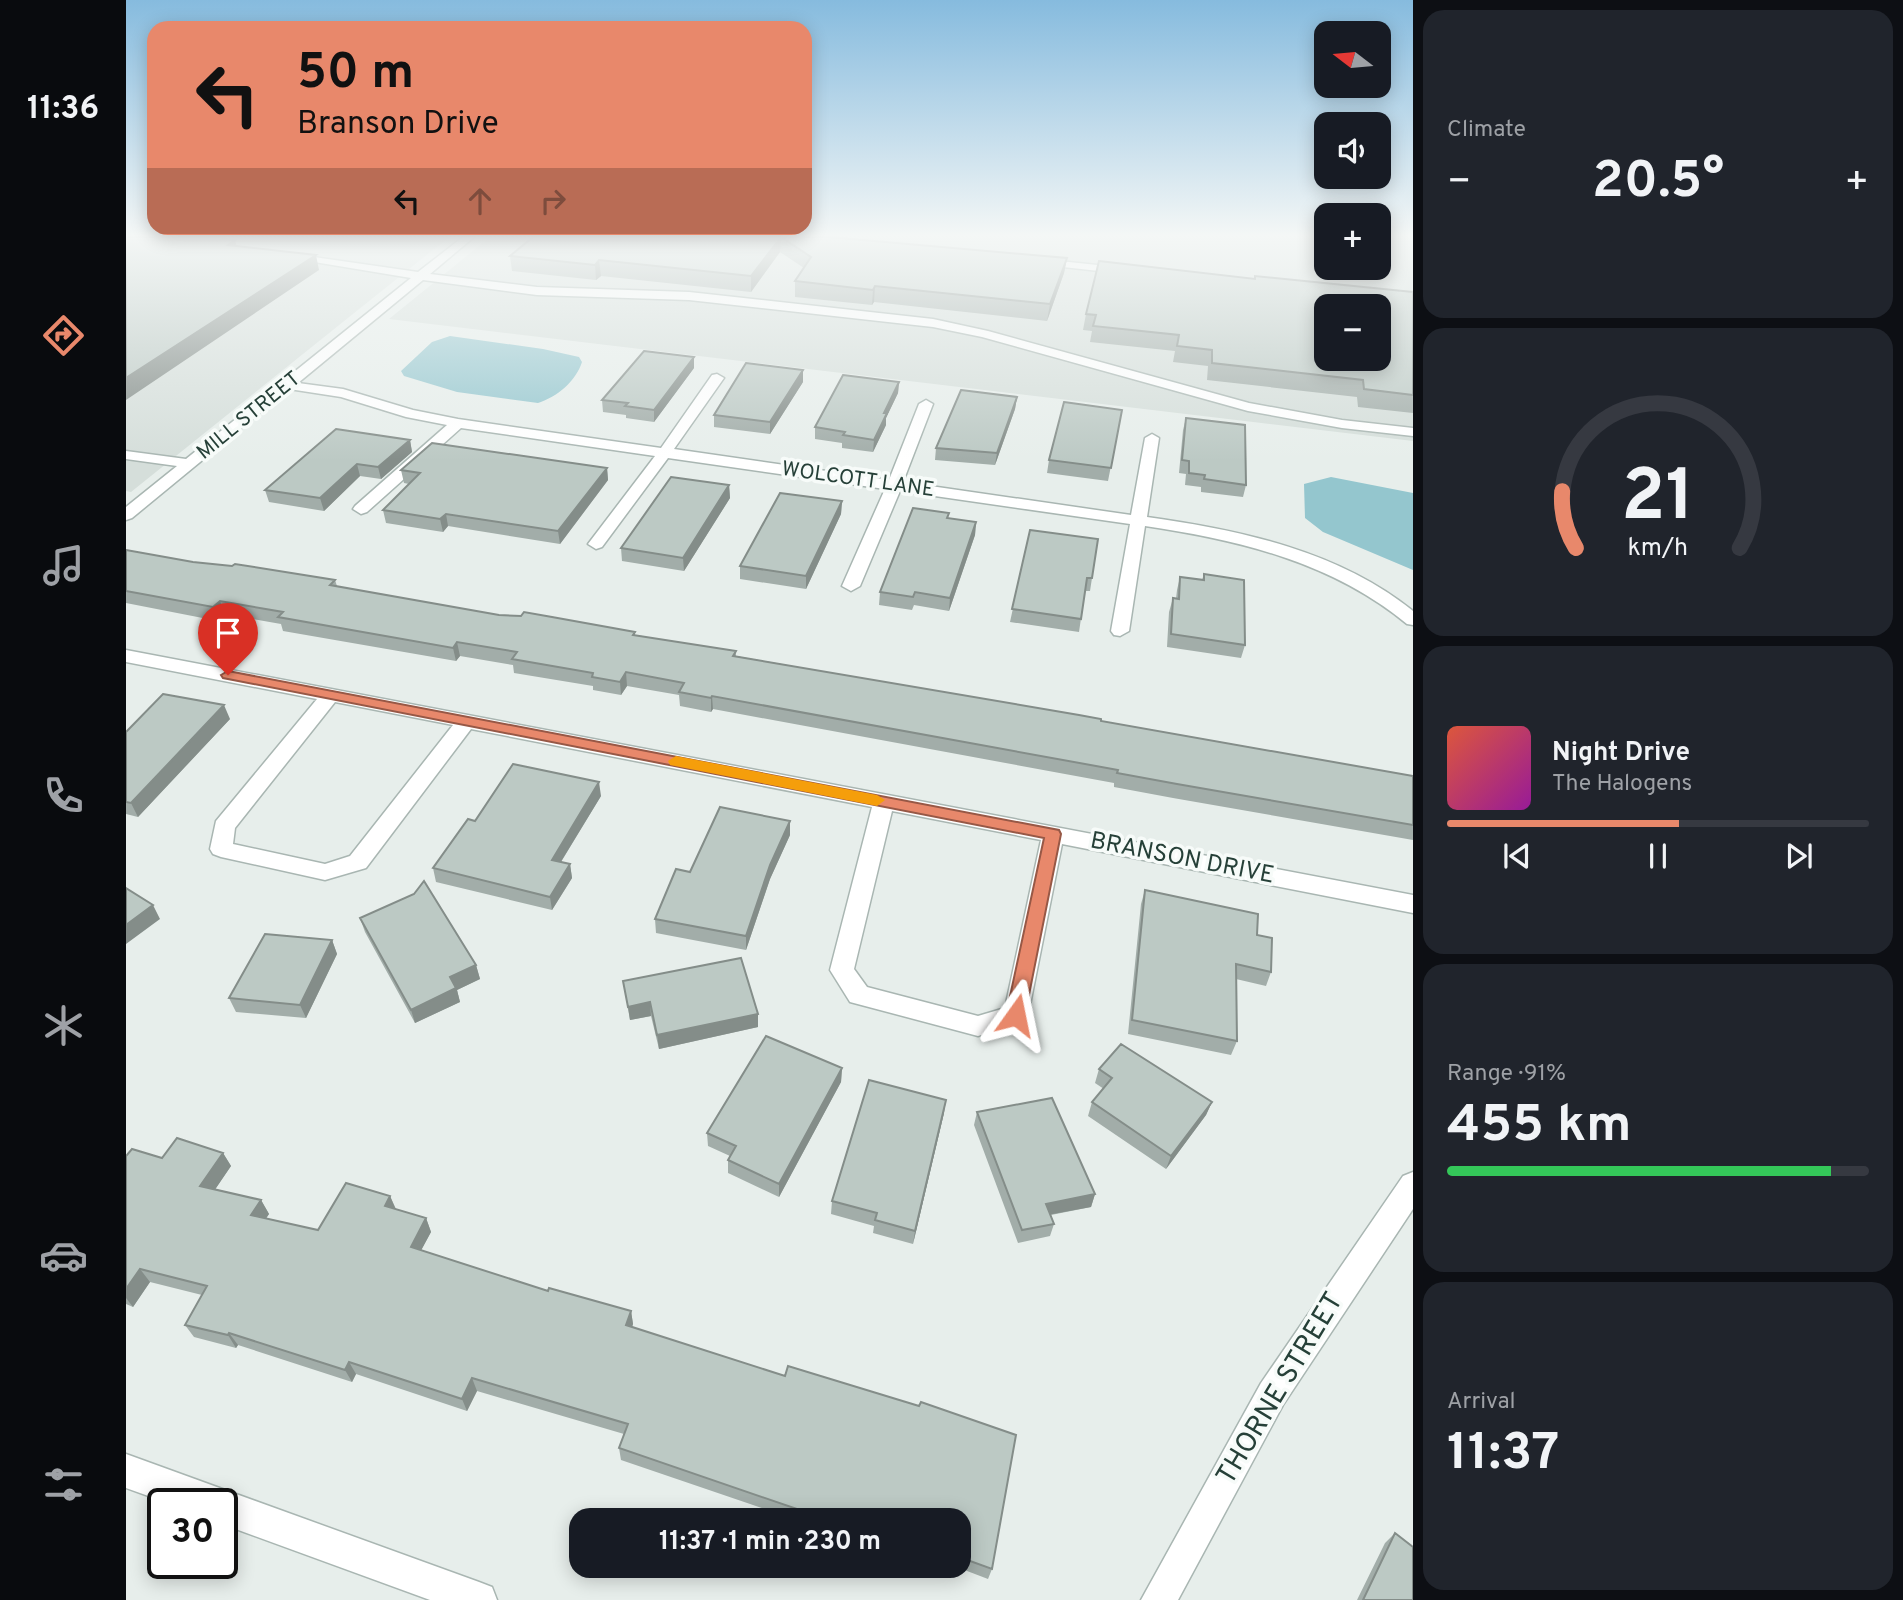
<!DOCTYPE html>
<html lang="en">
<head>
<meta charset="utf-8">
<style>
	body { margin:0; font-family:Overpass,sans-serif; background:#20242c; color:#f1f3f6; height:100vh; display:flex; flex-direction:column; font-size:26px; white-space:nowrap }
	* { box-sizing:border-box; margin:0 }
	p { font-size:23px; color:#9ea1a6 }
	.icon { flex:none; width:38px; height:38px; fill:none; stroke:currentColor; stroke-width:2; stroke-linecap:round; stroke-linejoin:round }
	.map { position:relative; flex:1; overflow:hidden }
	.panel { display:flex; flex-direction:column; gap:10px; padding:10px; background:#0d0f14; width:490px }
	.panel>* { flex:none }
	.guide { position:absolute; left:21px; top:21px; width:665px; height:214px; border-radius:21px; box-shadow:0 4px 18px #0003; background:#e8886b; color:#111; overflow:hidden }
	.needle { width:46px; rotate:286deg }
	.buttons { position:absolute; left:1188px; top:21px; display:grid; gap:14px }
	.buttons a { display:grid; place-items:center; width:77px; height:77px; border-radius:14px; background:#171b24; box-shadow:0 4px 18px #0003; font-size:35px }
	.speed { position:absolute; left:21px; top:1488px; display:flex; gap:14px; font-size:35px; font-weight:700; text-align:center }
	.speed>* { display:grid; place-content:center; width:91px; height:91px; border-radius:50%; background:#171b24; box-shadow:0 4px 18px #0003; line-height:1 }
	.speed .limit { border:4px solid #111; border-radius:10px; background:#fff; color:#111 }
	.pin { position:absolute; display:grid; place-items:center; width:60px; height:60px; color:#fff; margin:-72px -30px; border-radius:50% 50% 50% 0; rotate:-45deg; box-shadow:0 0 7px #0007 }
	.pin .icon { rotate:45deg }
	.me { position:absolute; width:77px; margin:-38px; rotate:12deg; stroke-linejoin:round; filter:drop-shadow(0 0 5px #0008) }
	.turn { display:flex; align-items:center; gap:24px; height:147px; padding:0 35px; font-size:32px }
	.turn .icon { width:91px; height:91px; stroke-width:2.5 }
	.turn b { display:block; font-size:49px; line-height:60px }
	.lanes { display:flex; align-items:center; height:66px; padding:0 35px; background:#0003; justify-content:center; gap:35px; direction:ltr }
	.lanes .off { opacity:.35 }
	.big { font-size:52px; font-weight:700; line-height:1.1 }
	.panel .widget { flex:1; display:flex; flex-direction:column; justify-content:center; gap:10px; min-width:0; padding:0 24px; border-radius:21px; background:#20242c }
	.panel .dial { align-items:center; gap:0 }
	.dial svg { height:182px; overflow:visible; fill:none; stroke:#363941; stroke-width:7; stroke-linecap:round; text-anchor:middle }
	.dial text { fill:#f1f3f6; stroke:none }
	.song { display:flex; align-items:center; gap:21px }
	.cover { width:84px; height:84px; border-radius:10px; background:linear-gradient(135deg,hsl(10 70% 55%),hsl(300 70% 35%)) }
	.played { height:7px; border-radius:4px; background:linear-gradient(90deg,#e8886b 55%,#363941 55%) }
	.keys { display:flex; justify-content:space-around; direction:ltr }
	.heat { display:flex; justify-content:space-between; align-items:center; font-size:38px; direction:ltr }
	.charge { height:10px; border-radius:5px; background:linear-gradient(90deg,#34c759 91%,#363941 0) }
	.trip { position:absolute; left:443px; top:1508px; width:402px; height:70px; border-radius:21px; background:#171b24; box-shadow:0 4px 18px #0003; font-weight:700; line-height:70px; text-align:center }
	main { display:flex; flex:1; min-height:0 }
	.dock { display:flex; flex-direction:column; width:126px; justify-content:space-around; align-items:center; background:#090b0e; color:#9ea1a6 }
	.dock .icon { width:49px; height:49px }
	.dock .selected { color:#e8886b }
	.dock b { font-size:32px; color:#f1f3f6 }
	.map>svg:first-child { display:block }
</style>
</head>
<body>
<main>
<nav class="dock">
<b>11:36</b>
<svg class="icon selected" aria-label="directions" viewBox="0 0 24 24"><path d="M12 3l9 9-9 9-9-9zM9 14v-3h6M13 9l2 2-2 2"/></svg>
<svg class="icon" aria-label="music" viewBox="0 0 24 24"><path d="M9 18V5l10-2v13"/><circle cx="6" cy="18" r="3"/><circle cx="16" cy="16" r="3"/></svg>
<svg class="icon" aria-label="phone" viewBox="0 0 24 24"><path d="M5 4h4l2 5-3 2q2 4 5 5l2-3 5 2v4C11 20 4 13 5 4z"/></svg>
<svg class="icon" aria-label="climate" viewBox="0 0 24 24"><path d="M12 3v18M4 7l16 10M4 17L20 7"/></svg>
<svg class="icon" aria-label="car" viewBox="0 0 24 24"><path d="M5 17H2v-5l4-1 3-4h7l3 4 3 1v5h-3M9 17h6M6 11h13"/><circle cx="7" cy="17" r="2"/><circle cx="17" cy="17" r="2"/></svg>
<svg class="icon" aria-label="filters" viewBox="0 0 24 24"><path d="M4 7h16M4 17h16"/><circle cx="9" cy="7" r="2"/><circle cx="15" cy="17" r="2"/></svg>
</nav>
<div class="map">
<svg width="1287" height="1600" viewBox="0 0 1287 1600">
	<rect width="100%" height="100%" fill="#e7eeeb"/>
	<path fill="#d5deda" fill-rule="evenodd" d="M0,237h323l-318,255 -5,-1z
		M364,237h836v31h53v-31h34v204l-1024,-122zM1200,306h53v53h-53z"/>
	<path fill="#94c6ce" d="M324,336l93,13 36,8 3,5c-6,19 -25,35 -44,41l-81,-11 -53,-16 -3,-5 31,-29z
		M1205,477l82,16v77l-90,-38 -18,-14 -1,-34z"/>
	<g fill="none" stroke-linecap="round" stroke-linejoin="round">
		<g stroke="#a9b6b2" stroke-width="3">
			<path id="minor" d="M337,237h11l-44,37 107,13 152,5 244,27 55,12 261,72 93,17 71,8v8l-71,-8 -94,-17 -266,-74 -49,-10 -244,-27 -152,-5 -114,-15 -125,103 45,6 70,21 45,9 203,29 51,-73 5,-1 7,4 -50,71 215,31 30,-76 7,-4 7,4 -30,78 228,33 14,-77 7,-4 7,4 -12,79c93,13 192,34 266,94v14l-6,-1c-75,-62 -168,-84 -262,-98l-16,105 -9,5 -6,-1 -3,-4 19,-107 -230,-33 -40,95 -9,5 -9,-5 43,-97 -217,-31 -66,89 -6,2 -8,-5 67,-88 -194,-28 -94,84 -6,2 -8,-5 2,-3 92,-81 -41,-8 -65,-20 -52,-8 -157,129 -6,2v-13l51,-41 -51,-7v-8l60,8 225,-181 -121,-20 -4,-1v-4l132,19z
				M914,259l86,9 6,3 -6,3 -90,-10 -2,-2z
				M0,650l1287,245v18l-351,-69 -34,171 -3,7 -47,14 -128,-34 -20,-32 42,-163 -401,-78 -105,139 -41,12 -104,-23 -8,-3 -3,-5 6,-28 101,-122 -191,-37zM209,702l118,23 -103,131 -25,8 -92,-20 2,-16zM766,811l149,29 -36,168 -27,8 -111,-29 -13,-18z
				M1287,1172v37l-130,196 -105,195h-37l120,-217 142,-207z
				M0,1454l353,128 13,5 5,13h-67l-208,-76v-21h-54l-42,-15z"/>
		</g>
		<use href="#minor" fill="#fff" fill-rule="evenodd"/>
	</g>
	<path fill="#a2ada9" d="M407,237h296l238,21 -3,15 -17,48 -173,-19 -2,3 -77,-8v-16l9,-13 -24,-16 -29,40 -150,-16 -5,4 -84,-9 -2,-15z
		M1129,276l157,16 1,-2v123l-55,-6 -1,-10 -150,-17 1,-14 -35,-4 2,-11 -85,-9 2,-11 -9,-1 3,-16 168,-35z
		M568,368l-40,54 -28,-4v-3l-23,-3 -1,-12z
		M677,382l-33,52 -56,-7v-12z
		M773,382l-1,11 -12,25v7l-13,27 -31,-4v-5l-27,-4v-12z
		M891,397l-2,12 -20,56 -60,-5 1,-12z
		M996,410l-14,71 -61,-8 2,-13z
		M1060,418l60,67 -3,12 -42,-5v-5l-16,-2 1,-11 -7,-1 4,-43z
		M284,440l2,12 -31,27 -21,-3 -36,35 -55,-9 -4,-12z
		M481,468l1,12 -48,64 -112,-18 -5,6 -57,-9 -3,-13 26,-26 -5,-1 -3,-13z
		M603,485l1,13 -46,73 -62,-10 -1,-13z
		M716,501l-1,13 -35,75 -66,-10v-13z
		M823,513l-1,5 28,4 -1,13 -26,76 -35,-6 -2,5 -33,-5 1,-13z
		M904,530l62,48 -2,13h-5l-6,41 -69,-10z
		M0,550l67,12 142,18 2,6 162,29 136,17v4l101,15v5l677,120v64l-240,-42 -59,-11v-4l-401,-74 -2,3 -31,-6 -1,-11 -52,-9 -6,9 -28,-5v-4l-79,-13 -1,-8 -53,-9 -4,5 -173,-30 -2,-7 -56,-10 -7,7 -92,-18z
		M1078,574l41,71 -4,13 -74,-11 2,-35 4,-14 3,1 1,-9 3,-13 22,3z
		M104,719l-92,98 -12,-3v-82z
		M475,796l-40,66 9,2 2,14 -20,32 -116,-28 -3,-14 42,-47z
		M664,821v14l-20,44 -24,71 -90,-17 -1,-14 35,-47z
		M1019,890l112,45 14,37 -5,14 -30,-7 1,62 -6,14 -103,-21 13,-130z
		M234,918l116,47 4,14 -23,11 3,12 -45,21 -50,-91z
		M206,940l5,14 -31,64 -70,-6 -7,-14z
		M497,981l135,33v13l-99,22 -8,-33 -21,4z
		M716,1068l-1,14 -62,115 -51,-24v-13l2,-4 -22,-10 -1,-13z
		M973,1069l113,33 -6,13 -40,54 -78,-53 4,-14 12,-13 -9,-6z
		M851,1112l118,82 -4,13 -40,8 3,9 -4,12 -32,7 -44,-118z
		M818,1113l-31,131 -40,-11 1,-7 -43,-12 1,-13z
		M51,1138l46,15 8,13 -16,23 46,11 8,14 -3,4 52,12 28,-47 44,13 6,13 30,9 5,14 -10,18 127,41 1,-3 82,23 2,13 -1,3 153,49 3,-10 131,40 2,-4 95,33 -24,134 -4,10 -34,-13h5v-45h-159l-179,-61 -2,-12 5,-14 -147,-43 -10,20 -111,-37 -4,8 -114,-37 -2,3 -42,-11 -9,-12 17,-30 -52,-13 -17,25 -7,-3v-148l6,-7 30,9z
		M1269,1533l18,67h-56l28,-57z"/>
	<path fill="#848d89" d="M100,237l2,7 7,-4 4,15 -7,5 -2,-8 -4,2 -4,-15z
		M655,237l-1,15 -29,40v-16z
		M190,255l3,15 -193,130v-22z
		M941,258l-3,15 -17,48 3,-17z
		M473,260l2,16 -5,4 -1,-15z
		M749,286l-1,16 -2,3 1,-15z
		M568,357v11l-40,54v-12z
		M677,370v12l-33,52v-12z
		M773,382l-1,11 -12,25v7l-13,27 1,-12 10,-27z
		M891,397l-2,12 -20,56 2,-12z
		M284,440l2,12 -31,27 -3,-12z
		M231,464l3,12 -36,35 -4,-13z
		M481,468l1,12 -48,64 -2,-13z
		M603,485l1,13 -46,73 -1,-13z
		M716,501l-1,13 -35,75v-13z
		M320,514l2,12 -5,6 -3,-13z
		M850,522l-1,13 -26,76 1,-13z
		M94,601l5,13 -7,7 -5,-14z
		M331,642l3,14 -4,5 -3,-13z
		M500,672l1,14 -6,9 -1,-13z
		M586,696l1,13 -2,3v-14z
		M98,705l6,14 -92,98 -7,-14z
		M473,782l2,14 -47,77 -2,-13z
		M664,821v14l-20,44 -24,71v-14l24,-71z
		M444,864l2,14 -20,32 -2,-13z
		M27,905l7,14 -34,25v-19z
		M206,940l5,14 -31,64 -6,-13z
		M350,965l4,14 -23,11 3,12 -45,21 -4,-13 39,-33z
		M524,1002l1,14 -21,4 -2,-13z
		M632,1014v13l-99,22 -2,-14z
		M716,1068l-1,14 -62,115v-13z
		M820,1100l-2,13 -31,131 2,-13z
		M1086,1102l-6,13 -40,54 5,-13z
		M97,1153l8,13 -23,34 -8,-14z
		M969,1194l-4,13 -49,9 4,-12z
		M264,1196l6,14 -11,-4z
		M135,1200l8,14 -10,15 -8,-14z
		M300,1218l5,14 -15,28 -5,-13z
		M14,1269l10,13 -17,25 -7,-9v-9z
		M505,1311l2,13 -5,14 -2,-13z
		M103,1333l9,12 -2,3 -8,-13z
		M223,1362l7,12 -4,8 -7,-12z
		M346,1378l5,13 -10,20 -5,-12z"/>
	<path fill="#bcc9c4" stroke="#848d89" stroke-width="2" fill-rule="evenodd" d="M0,237h99l-3,2 13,1 -7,5 88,10 -190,123z
		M407,237h296l238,21 -17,46 -175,-18 -2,4 -78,-9 16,-24 -30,-20 -30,39 -152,-16 -4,5 -85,-9z
		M973,261l156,18v-3l158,16v103l-49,-6 -1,-9 -151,-17v-13l-35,-4 2,-11 -86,-9 3,-11 -10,-1zM1200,306h53v53h-53z
		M518,351l50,6 -40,53 -29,-4 3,-3 -26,-3z
		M620,363l57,7 -33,52 -56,-7z
		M717,375l56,7 -15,31h3l-13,27 -31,-5 2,-3 -30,-5z
		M835,390l56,7 -20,56 -61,-5z
		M938,402l58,8 -11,58 -62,-8z
		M1060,418l59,7 1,60 -42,-6 1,-4 -16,-2v-12l-7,-1z
		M210,429l74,11 -32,27 -21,-3 -37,34 -55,-8z
		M306,443l175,25 -49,63 -112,-17 -6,5 -57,-9 37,-37 -19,-3z
		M545,477l58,8 -46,73 -62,-10z
		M654,493l62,8 -36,75 -66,-10z
		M787,508l36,5 -2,5 29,4 -26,76 -35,-6 -2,5 -33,-5z
		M904,530l68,9 -6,39h-5l-6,41 -69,-10z
		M0,550l67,12 39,4 3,-2 100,16 -5,5 169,30 22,1 3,-4 28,5 83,15 -2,3 103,16 -3,5 346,59 22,4v2l312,55v49l-236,-41 -60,-11 1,-3 -406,-74 -1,2 -32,-6 5,-9 -58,-11 -6,10 -28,-5 1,-4 -81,-14 5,-7 -60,-10 -4,6 -175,-31 5,-5 -63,-11 -7,6 -87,-16z
		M1078,574l40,6 1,65 -74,-11 2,-36 6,1 1,-22 24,3z
		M37,694l61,11 -93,98 -5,-1v-70z
		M387,764l86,18 -47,78 18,4 -20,33 -117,-29 35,-49 7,2z
		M594,807l70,14 -20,44 -24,71 -91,-17 21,-50 14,3z
		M298,881l52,84 -26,12 6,11 -45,22 -51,-92 54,-24z
		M0,888l27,17 -27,20z
		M1019,890l113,24 -1,21 15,3 -1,34 -35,-8 1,77 -105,-21z
		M139,934l67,6 -32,65 -71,-7z
		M615,958l17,56 -101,21 -7,-33 -22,5 -5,-26z
		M640,1036l76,32 -63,116 -51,-24 8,-14 -29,-13z
		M995,1044l91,58 -41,54 -79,-54 20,-24 -13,-9z
		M743,1080l77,20 -31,131 -40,-11 2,-7 -45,-12z
		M926,1098l43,96 -49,10 8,20 -32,6 -45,-118z
		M51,1138l46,15 -23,33 61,14 -10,15 67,15 28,-47 44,13 -5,10 41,12 -15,29 137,44 1,-3 82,23 -5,14 159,51 3,-10 131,40 2,-4 95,33 -24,134 -33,-12v-36h-95l-11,-4 -1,4h-20l-213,-73 9,-24 -156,-46 -10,21 -113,-37 -4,8 -116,-37 -1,2 -43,-10 22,-39 -67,-17 -14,20v-133l6,-7 30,9z
		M1269,1533l18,14v53h-50z"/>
	<linearGradient id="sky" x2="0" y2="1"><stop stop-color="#86bbde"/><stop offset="0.51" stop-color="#f4f7f6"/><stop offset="1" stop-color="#f4f7f6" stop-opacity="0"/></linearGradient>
	<rect width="1287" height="461" fill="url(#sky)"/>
	<path fill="#e8886b" stroke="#975846" stroke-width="2" d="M102,671l831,159 2,4 -36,181 -3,6 -6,2 -7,-2 -3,-6 38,-177 -821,-160 -2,-3z"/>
	<path fill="#f59e0b" d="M550,756l201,39 8,5 -8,6 -207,-41 -2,-4z"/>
	<g text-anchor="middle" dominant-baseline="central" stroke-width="7" stroke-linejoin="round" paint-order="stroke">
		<g font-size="21" fill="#264038" stroke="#f7fbf9">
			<text transform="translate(123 416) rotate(-39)">MILL STREET</text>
			<text transform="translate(732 480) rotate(8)">WOLCOTT LANE</text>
		</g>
		<g font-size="24" fill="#264038" stroke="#f7fbf9">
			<text transform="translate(1056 859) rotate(11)">BRANSON DRIVE</text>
		</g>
		<g font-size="28" fill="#264038" stroke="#f7fbf9">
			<text transform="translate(1155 1389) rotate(-59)">THORNE STREET</text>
		</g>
	</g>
</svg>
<div class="buttons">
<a><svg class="needle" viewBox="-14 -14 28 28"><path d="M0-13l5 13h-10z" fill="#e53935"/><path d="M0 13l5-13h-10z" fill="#9ea1a6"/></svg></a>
<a><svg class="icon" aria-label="sound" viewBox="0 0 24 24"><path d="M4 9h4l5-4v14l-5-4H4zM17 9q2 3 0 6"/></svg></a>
<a>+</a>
<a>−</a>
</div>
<div class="speed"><div class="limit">30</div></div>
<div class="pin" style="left:102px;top:675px;background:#d93025"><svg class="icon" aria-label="arrive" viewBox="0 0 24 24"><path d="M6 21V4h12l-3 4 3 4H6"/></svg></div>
<svg class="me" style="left:890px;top:1015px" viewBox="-20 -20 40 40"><path d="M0-17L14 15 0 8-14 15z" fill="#e8886b" stroke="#fff" stroke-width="4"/></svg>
<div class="trip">11:37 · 1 min · 230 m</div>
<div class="guide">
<div class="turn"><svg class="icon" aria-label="left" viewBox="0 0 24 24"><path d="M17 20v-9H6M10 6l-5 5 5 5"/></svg><div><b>50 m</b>Branson Drive</div></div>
<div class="lanes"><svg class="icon" aria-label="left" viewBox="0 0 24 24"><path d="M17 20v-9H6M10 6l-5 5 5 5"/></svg><svg class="icon off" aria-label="ahead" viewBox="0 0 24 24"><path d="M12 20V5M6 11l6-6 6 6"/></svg><svg class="icon off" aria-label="right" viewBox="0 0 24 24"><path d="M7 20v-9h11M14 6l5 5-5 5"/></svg></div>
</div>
</div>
<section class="panel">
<div class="widget"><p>Climate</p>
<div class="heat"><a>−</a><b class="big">20.5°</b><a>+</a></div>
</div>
<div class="widget dial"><svg viewBox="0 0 100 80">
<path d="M14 69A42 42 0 1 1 86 69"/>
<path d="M14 69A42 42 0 0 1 8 44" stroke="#e8886b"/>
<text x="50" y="56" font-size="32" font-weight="700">21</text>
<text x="50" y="72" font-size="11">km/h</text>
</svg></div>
<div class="widget">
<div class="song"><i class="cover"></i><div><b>Night Drive</b><p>The Halogens</p></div></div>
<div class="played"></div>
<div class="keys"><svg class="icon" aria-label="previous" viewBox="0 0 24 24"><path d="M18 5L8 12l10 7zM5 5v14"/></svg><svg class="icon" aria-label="pause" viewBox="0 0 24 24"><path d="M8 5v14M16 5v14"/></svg><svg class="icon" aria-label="next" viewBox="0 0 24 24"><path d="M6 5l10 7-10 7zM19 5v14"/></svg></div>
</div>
<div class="widget"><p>Range · 91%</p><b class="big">455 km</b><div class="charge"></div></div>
<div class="widget"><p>Arrival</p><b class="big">11:37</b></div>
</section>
</main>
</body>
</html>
